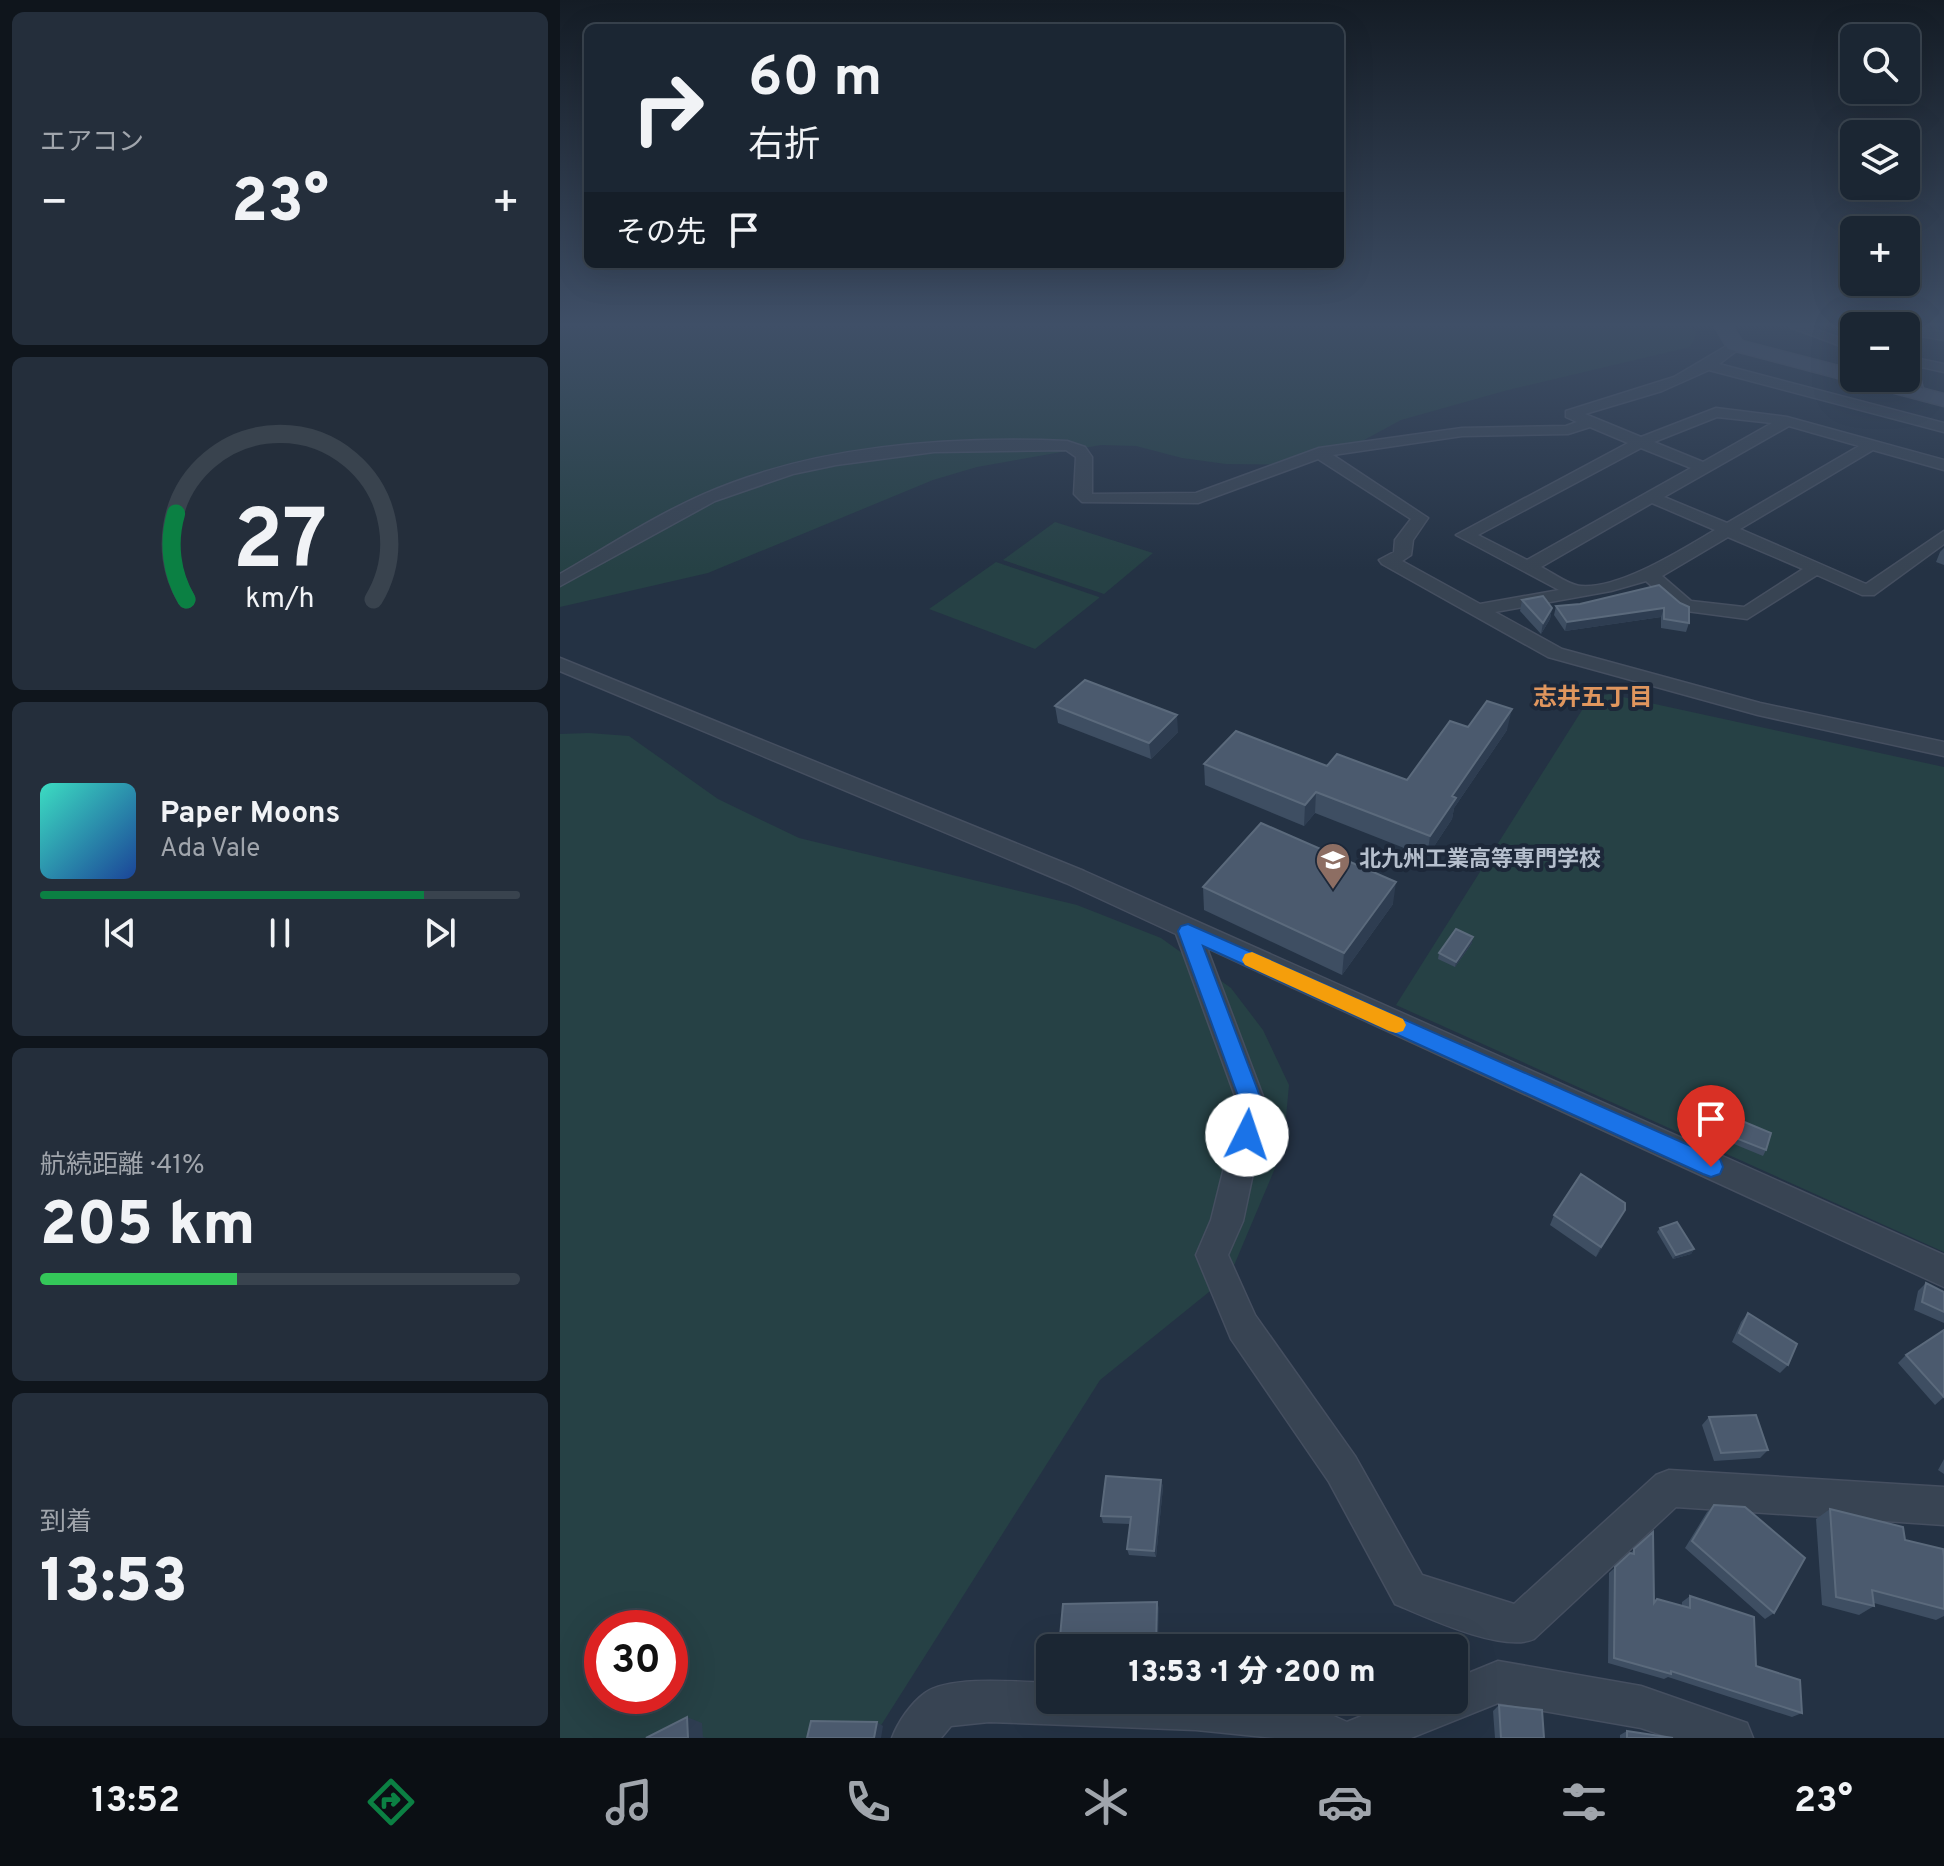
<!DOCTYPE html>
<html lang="ja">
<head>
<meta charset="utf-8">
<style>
	body { margin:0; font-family:Overpass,"Noto Sans JP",sans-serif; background:#242e3b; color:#f1f3f6; height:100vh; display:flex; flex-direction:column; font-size:30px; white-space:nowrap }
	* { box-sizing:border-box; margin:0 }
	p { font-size:26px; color:#a0a5ac }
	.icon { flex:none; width:44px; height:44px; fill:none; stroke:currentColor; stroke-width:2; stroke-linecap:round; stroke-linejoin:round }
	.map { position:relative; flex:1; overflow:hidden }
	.sheet { display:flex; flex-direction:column; gap:12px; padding:12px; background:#0f151c; width:560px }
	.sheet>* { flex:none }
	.guide { position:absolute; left:24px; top:24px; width:760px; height:244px; border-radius:12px; box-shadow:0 8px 32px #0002,0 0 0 2px #39434e; background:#1b2633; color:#f1f3f6; overflow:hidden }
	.controls { position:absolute; left:1280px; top:24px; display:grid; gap:16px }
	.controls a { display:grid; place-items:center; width:80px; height:80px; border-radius:12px; background:#1b2633; box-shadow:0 8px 32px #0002,0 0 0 2px #39434e; font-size:40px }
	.speed { position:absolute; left:24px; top:1610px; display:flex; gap:16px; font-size:40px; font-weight:700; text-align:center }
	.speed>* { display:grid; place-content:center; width:104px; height:104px; border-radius:50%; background:#1b2633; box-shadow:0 8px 32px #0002,0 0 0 2px #39434e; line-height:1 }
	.speed .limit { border:12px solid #d22; background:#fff; color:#111 }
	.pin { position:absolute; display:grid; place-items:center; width:68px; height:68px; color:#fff; margin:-82px -34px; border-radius:50% 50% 50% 0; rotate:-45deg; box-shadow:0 0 8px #0007 }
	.pin .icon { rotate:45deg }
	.me { position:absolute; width:88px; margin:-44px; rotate:4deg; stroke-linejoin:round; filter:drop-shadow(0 0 6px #0008) }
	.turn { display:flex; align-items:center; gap:28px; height:168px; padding:0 32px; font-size:36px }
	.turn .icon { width:104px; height:104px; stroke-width:2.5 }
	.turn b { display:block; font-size:56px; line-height:68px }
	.then { display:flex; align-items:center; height:76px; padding:0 32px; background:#0003; gap:16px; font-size:30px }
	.big { font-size:60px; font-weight:800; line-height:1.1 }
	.sheet .tile { flex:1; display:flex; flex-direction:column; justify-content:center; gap:12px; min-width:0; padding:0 28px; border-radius:12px; background:#242e3b }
	.sheet .dial { align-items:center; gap:0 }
	.dial svg { height:208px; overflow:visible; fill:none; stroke:#39434e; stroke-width:7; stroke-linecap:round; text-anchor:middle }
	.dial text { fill:#f1f3f6; stroke:none }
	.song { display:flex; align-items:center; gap:24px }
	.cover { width:96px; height:96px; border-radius:12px; background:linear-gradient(135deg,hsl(170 70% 55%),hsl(220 70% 35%)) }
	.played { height:8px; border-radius:4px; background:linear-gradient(90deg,#0b8043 80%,#39434e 80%) }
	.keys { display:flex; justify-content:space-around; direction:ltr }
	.heat { display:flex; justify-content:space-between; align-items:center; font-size:44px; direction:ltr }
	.charge { height:12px; border-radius:6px; background:linear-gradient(90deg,#34c759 41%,#39434e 0) }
	.trip { position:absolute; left:476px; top:1634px; width:432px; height:80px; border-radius:12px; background:#1b2633; box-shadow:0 8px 32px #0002,0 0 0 2px #39434e; font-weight:800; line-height:80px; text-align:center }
	.dock { display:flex; height:128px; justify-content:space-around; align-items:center; background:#0b0f14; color:#a0a5ac }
	.dock .icon { width:56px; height:56px }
	.dock .active { color:#0b8043 }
	.dock b { font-size:36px; color:#f1f3f6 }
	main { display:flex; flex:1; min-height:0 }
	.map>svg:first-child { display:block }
</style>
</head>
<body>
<main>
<section class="sheet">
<div class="tile"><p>エアコン</p>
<div class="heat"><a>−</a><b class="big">23°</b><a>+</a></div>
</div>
<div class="tile dial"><svg viewBox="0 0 100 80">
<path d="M14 69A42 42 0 1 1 86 69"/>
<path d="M14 69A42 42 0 0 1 10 36" stroke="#0b8043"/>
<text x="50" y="56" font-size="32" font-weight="700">27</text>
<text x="50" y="72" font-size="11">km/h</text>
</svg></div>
<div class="tile">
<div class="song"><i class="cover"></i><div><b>Paper Moons</b><p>Ada Vale</p></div></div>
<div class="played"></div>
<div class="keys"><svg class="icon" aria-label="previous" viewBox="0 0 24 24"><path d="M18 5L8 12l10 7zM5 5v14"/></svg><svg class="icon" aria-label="pause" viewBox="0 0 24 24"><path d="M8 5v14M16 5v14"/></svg><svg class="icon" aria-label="next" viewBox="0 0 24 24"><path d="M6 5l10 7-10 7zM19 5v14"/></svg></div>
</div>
<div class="tile"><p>航続距離 · 41%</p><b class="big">205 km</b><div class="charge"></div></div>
<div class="tile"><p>到着</p><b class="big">13:53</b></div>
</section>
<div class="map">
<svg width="1384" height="1738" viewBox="0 0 1384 1738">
	<rect width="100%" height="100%" fill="#243244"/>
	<path fill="#264145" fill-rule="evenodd" d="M0,327h1131l6,7 -7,13 -182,43 -107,30 -35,19 -13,11 -49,15 -78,-1 -44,-6 -46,-12 -35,-1 -124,22 -44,13 -225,93 -148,34z
		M495,522l98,31 -49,41 -101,-34z
		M436,562l103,35v1l-64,51 -106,-40z
		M1049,694l335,73v485l-548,-247 193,-306z
		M29,733l40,3 89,63 81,39 278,67 84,33 70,50 32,42 26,55 -6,64 -53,126 -130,105 -227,358h-313v-1004zM42,1628h68v68h-68z"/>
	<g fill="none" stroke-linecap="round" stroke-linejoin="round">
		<g stroke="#454f60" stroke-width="3">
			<path id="street" d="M1230,327h18l46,16v8z
				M1346,327l38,5v8l-23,-4 -8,11 2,11 29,6v8l-27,-6 7,27 -7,4 -7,-4 -4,-17v-38l3,-5h-3z
				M1175,341l5,1v6l-21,16 225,59v9l-235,-62 -47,21 -77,23 56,23 75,-29 71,9 157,43v10l-71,-20 -133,79 126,55 78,-53v13l-70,51h-12l-45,-20 -70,44 -68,-9 -33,-29 -35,10 -116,21 67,37 198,54 184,39v14l-186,-41 -210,-58 -166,-93 -3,-4 15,-8 1,-12 16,-21 -93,-60 -120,44 -116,-1 -8,-8 2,-37 -10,-7 -132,2 -98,13 -43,9 -78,27 -155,85v-12c47,-27 94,-58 144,-80 112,-49 242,-58 363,-53l18,6 7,10v37l104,-1 123,-45 143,-20 104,-2 11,-4 -11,-5v-6l108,-34zM1157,417l55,6 -69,39 -49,-20zM1229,426l70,20 -132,77 -63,-26zM1030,427l38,16 -172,92 103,55 -79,14 -78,-43 9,-6 2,-15 15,-22 -95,-63 129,-19 106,-2zM1081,448l50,20 -164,92 -49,-25zM1092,503l63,27c-34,20 -95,59 -134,56 -13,-1 -29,-14 -40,-19zM1168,537l75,32 -59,38 -53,-6 -29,-25z
				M0,658l524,213 860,384v32l-737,-339 60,159 -24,114 -15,34 27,60 100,141 67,119 92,29 142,-129 13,-5 275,17v38l-268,-18 -142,132c-32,14 -106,-21 -139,-35l-66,-122 -98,-143 -35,-84 15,-35 28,-113 -63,-173 -110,-51 -506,-212z
				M938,1661l143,25 106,37 6,15h-82l-30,-10 -143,-25 -87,35h-136l-79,-8 -207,-8 -38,4 -10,12h-49c6,-16 19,-35 33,-45 24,-18 96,-11 125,-10v17h248l49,22 54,-22h53v-21z"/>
		</g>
		<g stroke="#454f60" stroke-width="3">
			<path id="secondary" d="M1155,327h18l9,14 112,29v8h29l61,16v12l-216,-57z"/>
		</g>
		<use href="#street" fill="#384453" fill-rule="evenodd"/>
		<use href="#secondary" fill="#465267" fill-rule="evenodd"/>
	</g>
	<path fill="#3e4e62" d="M1384,548v17l-8,-3 4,-10z
		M1099,585l30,38 -3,9 -25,-4v-11l-96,14 -11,-16 2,-9 24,-2z
		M962,600l30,8 -2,11 -9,15 -21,-23z
		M495,706l123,26 -27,27 -93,-36z
		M908,727l39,3 -53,78 -2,11 -25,38 -112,-44 -11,13 -99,-41 -1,-21 123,2 80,14z
		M643,887l190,17 -51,71 -138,-65z
		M912,943l-17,24 -17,-8 1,-6z
		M1182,1121l24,29 -3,6 -29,-12 5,-18z
		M1065,1210l-29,47 -46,-32 4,-10z
		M1100,1228l34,21 -3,5 -18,5 -16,-27z
		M1366,1283l18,9v31l-30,-13 4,-19z
		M1188,1313l40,52 -8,8 -48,-31 9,-20z
		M1346,1355l38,42 -9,8 -37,-42z
		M1149,1417l59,33 -8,8 -46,3 -12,-36z
		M1384,1459v15l-6,-4z
		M601,1480l2,7 -7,70 -27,-2 -2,-6 3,-25 -27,-1 -2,-7z
		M1154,1505l60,108 -9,6 -80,-71 22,-36z
		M1270,1509l114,48v59l-8,4 -62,-17v3l-15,9 -37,-10 -6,-86z
		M1093,1532l1,69 3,-2 25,7v-4l8,-6 112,117 -10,4 -124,-40 -4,2 -56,-16 1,-90z
		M939,1705l45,33h-49l-2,-27z
		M1067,1731l46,7h-53v-3z"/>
	<path fill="#2e3d51" d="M992,608l-2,11 -9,15 2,-11z
		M1104,608l-3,9 -96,14 2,-9z
		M952,709l-5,21 -53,78 -2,11 -25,38 3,-21 22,-40z
		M617,715l1,17 -27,27 -2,-16z
		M756,792l-1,21 -11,13 1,-21z
		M836,882l-3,22 -51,71 2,-22z
		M913,937l-1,6 -17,24 1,-5z
		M1065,1210l-5,10 -24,37 5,-10z
		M1134,1249l-3,5 -18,5 3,-4z
		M601,1480l2,7 -7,70 -2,-6z
		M597,1602l2,6 -1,40h-2z
		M127,1717l15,6 1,14 4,1h-19z
		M317,1722l6,4 -2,12h-7z"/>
	<path fill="#4b5a6e" stroke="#5b6a7c" stroke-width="2" d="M1099,585l21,18 9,4v16l-25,-4v-11l-97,14 -11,-16 24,-2z
		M983,596l9,12 -9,15 -21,-23z
		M525,680l92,35 -28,28 -94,-37z
		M927,701l25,8 -60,87 4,2 -26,38 -114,-44 -11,13 -101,-41 32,-33 91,35 10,-12 70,26 43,-59 18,6z
		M701,823l135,59 -52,71 -141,-66z
		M896,929l17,8 -17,25 -17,-9z
		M1182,1121l29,12 -5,17 -28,-11z
		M1021,1174l44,29v7l-24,37 -47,-32z
		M1117,1222l17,27 -18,6 -16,-27z
		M1366,1283l18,9v20l-22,-10z
		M1188,1313l49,31 -9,21 -49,-32z
		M1384,1330v67l-38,-42z
		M1196,1415l12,35 -47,3 -12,-36z
		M546,1476l55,4 -7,71 -27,-2 4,-32 -30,-1z
		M1154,1505l31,2 60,51 -31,55 -82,-72z
		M1270,1509l73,18 2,13 38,9 1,8v52l-72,-19 2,16 -38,-9z
		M1093,1532l1,71 3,-4 33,9v-12l64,21 2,49 44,14 2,33 -131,-42v3l-57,-16 1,-91 15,-14 4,1v-5z
		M597,1602l-1,46h-97l4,-44z
		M939,1705l43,5 2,28h-43z
		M127,1717l1,21h-42z
		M251,1721l66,1 -3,16h-67z
		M1067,1731l46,7h-46z"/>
	<linearGradient id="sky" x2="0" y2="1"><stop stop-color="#141c25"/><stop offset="0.57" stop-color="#3f4f67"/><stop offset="1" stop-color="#3f4f67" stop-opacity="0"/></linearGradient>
	<rect width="1384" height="570" fill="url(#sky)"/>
	<path fill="#1a73e8" stroke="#114b97" stroke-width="2" d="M628,924l532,235 3,8 -3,7 -9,3 -8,-3 -500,-228 61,161 -9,35 -8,3 -8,-3 -3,-7 6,-28 -64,-176 3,-5z"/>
	<path fill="#f59e0b" d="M692,952l151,67 3,6 -3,6 -7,2 -7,-2 -144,-66 -3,-5 3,-6z"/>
	<defs>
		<g id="school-pin" transform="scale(1.8)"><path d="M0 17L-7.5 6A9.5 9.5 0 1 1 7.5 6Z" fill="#8d6e63" stroke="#1d2839"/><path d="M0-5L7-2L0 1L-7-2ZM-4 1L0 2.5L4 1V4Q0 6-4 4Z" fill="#fff"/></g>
	</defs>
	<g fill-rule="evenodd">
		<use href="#school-pin" x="773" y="860"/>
	</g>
	<g text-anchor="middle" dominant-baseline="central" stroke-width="8" stroke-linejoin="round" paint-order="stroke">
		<g font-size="22" font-weight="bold" fill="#b5bfcd" stroke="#1d2839" text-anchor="start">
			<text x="799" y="860">北九州工業高等専門学校</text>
		</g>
		<g font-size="24" font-weight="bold" fill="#e0965e" stroke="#1d2839">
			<text x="1033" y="699">志井五丁目</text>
		</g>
	</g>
</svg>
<div class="controls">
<a><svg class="icon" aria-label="search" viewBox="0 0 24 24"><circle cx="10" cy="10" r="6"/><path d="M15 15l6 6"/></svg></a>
<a><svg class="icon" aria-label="layers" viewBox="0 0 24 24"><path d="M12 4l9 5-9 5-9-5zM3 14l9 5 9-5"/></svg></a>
<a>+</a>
<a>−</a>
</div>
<div class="speed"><div class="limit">30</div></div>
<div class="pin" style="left:1151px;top:1167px;background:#d93025"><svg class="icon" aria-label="arrive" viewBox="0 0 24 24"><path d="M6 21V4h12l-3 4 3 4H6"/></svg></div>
<svg class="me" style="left:687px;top:1135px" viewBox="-20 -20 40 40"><circle r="19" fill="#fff"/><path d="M0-13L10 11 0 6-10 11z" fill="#1a73e8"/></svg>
<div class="trip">13:53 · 1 分 · 200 m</div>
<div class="guide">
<div class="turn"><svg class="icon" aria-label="right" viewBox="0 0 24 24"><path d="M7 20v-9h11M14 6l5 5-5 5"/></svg><div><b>60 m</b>右折</div></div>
<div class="then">その先<svg class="icon" aria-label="arrive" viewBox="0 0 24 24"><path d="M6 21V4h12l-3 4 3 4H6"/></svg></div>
</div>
</div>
</main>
<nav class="dock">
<b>13:52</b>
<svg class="icon active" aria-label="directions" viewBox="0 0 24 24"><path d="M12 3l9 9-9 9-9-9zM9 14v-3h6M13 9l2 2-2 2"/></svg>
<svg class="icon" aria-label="music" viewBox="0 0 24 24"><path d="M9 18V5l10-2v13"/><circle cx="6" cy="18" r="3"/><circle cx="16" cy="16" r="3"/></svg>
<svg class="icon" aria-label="phone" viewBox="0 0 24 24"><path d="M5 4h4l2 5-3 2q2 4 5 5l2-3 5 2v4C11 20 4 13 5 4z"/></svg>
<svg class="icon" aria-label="climate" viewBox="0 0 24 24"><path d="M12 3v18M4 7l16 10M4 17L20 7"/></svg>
<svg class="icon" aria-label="car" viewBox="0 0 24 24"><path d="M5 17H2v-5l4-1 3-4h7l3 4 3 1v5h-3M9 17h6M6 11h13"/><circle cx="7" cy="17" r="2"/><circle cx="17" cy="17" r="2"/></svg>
<svg class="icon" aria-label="filters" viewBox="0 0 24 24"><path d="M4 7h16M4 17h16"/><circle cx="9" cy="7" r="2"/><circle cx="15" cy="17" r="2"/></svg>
<b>23°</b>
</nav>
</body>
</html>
